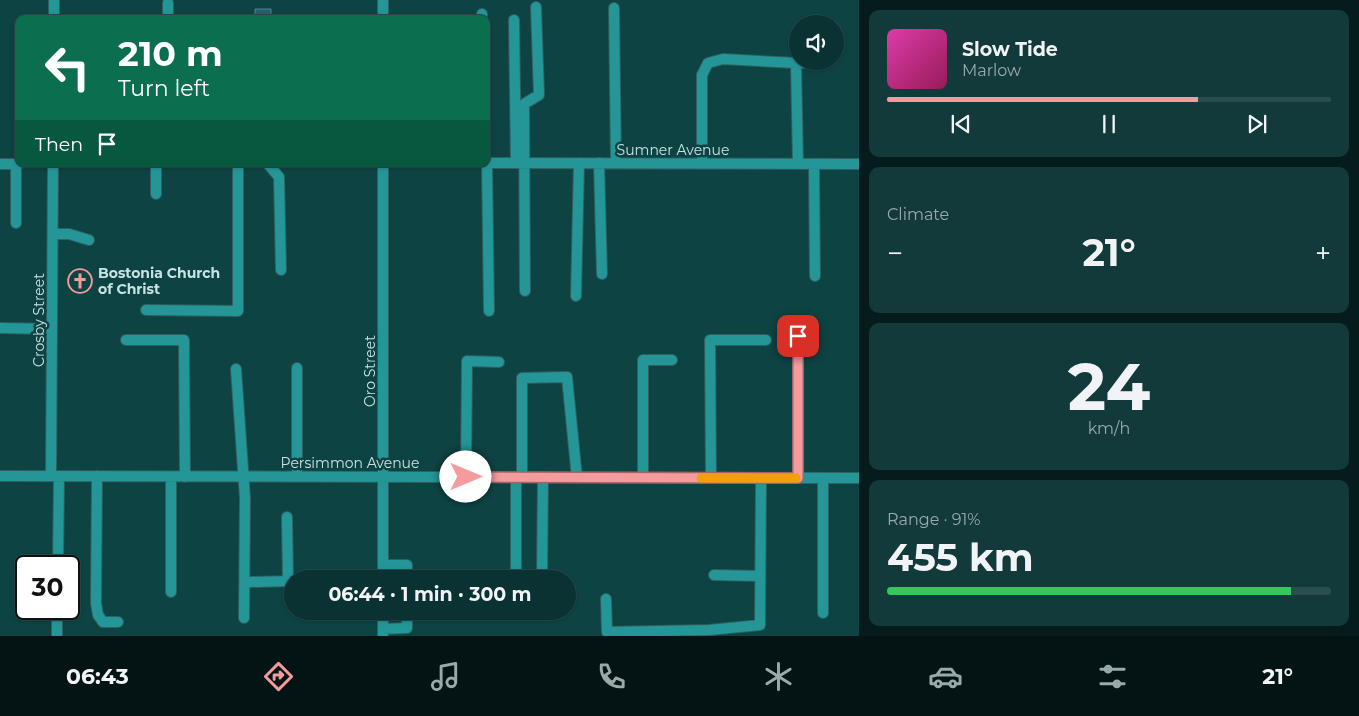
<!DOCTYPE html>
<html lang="en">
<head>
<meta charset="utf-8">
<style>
	body { margin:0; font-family:Montserrat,sans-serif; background:#133a3b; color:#f1f3f6; height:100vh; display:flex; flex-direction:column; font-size:19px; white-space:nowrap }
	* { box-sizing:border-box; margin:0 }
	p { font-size:16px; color:#99aaac }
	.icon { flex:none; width:28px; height:28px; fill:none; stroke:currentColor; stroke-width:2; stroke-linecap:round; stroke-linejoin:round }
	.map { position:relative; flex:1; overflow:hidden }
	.side { display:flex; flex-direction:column; gap:10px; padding:10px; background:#061c1c; width:500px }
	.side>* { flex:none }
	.hud { position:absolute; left:15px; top:15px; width:475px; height:152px; border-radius:10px; box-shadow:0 1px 4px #0004,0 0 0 1px #2a4d4e; background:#0b6e4f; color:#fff; overflow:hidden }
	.fabs { position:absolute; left:789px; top:15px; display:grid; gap:10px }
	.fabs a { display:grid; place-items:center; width:55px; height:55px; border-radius:50%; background:#0a3233; box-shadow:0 1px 4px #0004,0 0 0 1px #2a4d4e; font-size:25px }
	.speed { position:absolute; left:15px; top:555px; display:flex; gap:10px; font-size:25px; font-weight:700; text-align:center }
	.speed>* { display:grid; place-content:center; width:65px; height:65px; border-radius:50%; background:#0a3233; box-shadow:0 1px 4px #0004,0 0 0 1px #2a4d4e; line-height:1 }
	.speed .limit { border:2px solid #111; border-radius:8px; background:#fff; color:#111 }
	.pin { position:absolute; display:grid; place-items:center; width:42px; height:42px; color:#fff; margin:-21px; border-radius:10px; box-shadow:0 2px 8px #0006 }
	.me { position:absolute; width:55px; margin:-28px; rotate:90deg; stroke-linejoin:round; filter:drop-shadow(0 0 4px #0008) }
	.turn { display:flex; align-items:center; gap:18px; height:105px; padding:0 20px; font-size:22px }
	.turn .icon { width:65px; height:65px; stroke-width:2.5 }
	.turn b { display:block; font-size:35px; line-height:42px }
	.then { display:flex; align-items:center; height:48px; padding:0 20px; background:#0003; gap:10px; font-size:19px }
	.big { font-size:38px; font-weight:700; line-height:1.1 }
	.side .widget { flex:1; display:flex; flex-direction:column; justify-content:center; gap:8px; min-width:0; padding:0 18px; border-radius:10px; background:#133a3b }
	.side .dial { align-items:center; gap:0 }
	.dial b { font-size:65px; line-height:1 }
	.song { display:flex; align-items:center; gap:15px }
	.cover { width:60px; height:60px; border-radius:8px; background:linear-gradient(135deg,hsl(320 70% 55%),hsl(330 70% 35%)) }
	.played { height:5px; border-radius:2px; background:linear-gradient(90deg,#f59b9e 70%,#2a4d4e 70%) }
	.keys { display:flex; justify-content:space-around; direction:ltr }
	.heat { display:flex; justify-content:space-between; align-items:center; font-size:28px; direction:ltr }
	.charge { height:8px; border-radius:4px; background:linear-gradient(90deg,#34c759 91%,#2a4d4e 0) }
	.trip { position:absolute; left:284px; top:570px; width:292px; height:50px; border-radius:25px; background:#0a3233; box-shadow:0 1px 4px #0004,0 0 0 1px #2a4d4e; font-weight:700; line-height:50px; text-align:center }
	.tabs { display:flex; height:80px; justify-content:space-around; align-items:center; background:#041414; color:#99aaac }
	.tabs .icon { width:35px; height:35px }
	.tabs .selected { color:#f59b9e }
	.tabs b { font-size:22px; color:#f1f3f6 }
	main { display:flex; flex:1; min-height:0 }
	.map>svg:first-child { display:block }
</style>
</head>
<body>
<main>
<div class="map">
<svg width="859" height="636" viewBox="0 0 859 636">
	<rect width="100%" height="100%" fill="#0e4344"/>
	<path fill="#285f6d" stroke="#53818d" d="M255,9h16v10h-16z"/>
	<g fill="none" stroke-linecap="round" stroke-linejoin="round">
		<g stroke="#306061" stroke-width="12">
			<path id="minor" d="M383,0v19
				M614,8l2,155
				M482,14v5
				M54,19v-19
				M168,19v-16
				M514,20l2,143
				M796,63h29
				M486,163l373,1
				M487,163l2,148
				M599,163l3,111
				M0,164h19
				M268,164l11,13 2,93
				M383,164v415
				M702,164v-89l6,-12 15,-4 73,4 2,101
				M814,164l1,112
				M156,194v-30
				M16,223v-59
				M53,234h16l20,6
				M525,291l-1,-187 15,-9 -3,-88
				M576,296l3,-133
				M146,310l92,1v-147
				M0,328l52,1
				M798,336v142
				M126,340h58l1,137
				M297,368v109
				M236,369l9,129 -1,120
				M0,476l859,2
				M51,476l2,-312
				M97,476l-1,127 2,12 5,7h15
				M171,477v115
				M466,477l1,-116 32,1
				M516,477v102
				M522,477v-99l45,-1 10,101
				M643,478v-118h29
				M711,478l-1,-138h56
				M823,478v135
				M287,517l1,64
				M383,565h24v14
				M58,566l1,-90
				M714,575l45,1
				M542,579l1,-102
				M250,582l42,-1
				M606,599l1,33 102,-2 51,-5 1,-147
				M383,611v25
				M383,629l24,-1v-17
				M57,636v-27"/>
		</g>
		<use href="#minor" stroke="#249698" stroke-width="10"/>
	</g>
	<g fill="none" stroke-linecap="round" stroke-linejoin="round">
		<g stroke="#9f6567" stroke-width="12">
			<path id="route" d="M466,477l332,1v-142"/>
		</g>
		<use href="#route" stroke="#f59b9e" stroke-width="9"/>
		<path stroke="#f59e0b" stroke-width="9" d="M701,478h95"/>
	</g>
	<defs>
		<g id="church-ring" transform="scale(1.25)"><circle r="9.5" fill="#0e4344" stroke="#f59b9e" stroke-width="1.5"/><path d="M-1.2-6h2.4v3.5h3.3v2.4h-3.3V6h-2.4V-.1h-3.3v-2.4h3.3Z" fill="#f59b9e"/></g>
	</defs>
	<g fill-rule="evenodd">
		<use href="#church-ring" x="80" y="281"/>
	</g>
	<g text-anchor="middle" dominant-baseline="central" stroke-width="5" stroke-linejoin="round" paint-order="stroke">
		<g font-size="14" fill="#c9e2e3" stroke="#0e4344">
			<text x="673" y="150">Sumner Avenue</text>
			<text transform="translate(39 320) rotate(-90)">Crosby Street</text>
			<text transform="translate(370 371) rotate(-90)">Oro Street</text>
			<text x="350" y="463">Persimmon Avenue</text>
		</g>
		<g font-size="14" font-weight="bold" fill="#c9e2e3" stroke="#0e4344" text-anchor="start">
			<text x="98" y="273">Bostonia Church<tspan x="98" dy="16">of Christ</tspan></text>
		</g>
	</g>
</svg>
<div class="fabs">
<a><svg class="icon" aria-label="sound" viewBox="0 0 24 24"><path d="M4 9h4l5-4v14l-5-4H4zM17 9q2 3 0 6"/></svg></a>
</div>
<div class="speed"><div class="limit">30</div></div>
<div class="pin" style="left:798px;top:336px;background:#d93025"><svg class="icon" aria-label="arrive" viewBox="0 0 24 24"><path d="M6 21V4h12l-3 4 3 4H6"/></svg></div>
<svg class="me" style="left:466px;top:477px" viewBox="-20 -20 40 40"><circle r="19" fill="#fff"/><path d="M0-13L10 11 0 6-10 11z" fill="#f59b9e"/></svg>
<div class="trip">06:44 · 1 min · 300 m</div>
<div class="hud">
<div class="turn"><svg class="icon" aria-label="left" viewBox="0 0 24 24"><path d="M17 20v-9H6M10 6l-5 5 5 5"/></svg><div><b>210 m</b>Turn left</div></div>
<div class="then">Then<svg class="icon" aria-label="arrive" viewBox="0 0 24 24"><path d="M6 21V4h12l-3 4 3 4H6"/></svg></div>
</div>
</div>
<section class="side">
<div class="widget">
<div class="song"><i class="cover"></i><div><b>Slow Tide</b><p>Marlow</p></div></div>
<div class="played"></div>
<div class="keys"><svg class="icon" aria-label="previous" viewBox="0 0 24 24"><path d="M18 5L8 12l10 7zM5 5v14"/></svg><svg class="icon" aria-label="pause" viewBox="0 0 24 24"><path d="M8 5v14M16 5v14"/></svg><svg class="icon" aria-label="next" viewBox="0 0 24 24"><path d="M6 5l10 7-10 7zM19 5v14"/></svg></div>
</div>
<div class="widget"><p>Climate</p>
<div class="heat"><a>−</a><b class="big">21°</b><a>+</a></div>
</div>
<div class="widget dial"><b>24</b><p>km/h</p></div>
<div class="widget"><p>Range · 91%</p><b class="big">455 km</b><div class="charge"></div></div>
</section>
</main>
<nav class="tabs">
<b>06:43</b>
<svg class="icon selected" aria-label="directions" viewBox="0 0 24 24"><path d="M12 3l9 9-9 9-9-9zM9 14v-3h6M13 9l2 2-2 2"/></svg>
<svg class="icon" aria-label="music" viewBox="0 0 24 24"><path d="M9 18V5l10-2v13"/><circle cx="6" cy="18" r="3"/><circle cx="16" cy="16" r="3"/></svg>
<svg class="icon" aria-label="phone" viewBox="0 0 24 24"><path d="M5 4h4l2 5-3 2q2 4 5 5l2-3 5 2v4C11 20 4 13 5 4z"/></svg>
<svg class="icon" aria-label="climate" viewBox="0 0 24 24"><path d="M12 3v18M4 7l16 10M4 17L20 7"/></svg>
<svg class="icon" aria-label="car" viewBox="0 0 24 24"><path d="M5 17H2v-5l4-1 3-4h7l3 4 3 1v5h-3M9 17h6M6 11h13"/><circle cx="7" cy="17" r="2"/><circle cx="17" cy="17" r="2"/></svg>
<svg class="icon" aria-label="filters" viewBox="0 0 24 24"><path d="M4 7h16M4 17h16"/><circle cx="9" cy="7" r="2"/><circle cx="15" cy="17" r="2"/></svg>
<b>21°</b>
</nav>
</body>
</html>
